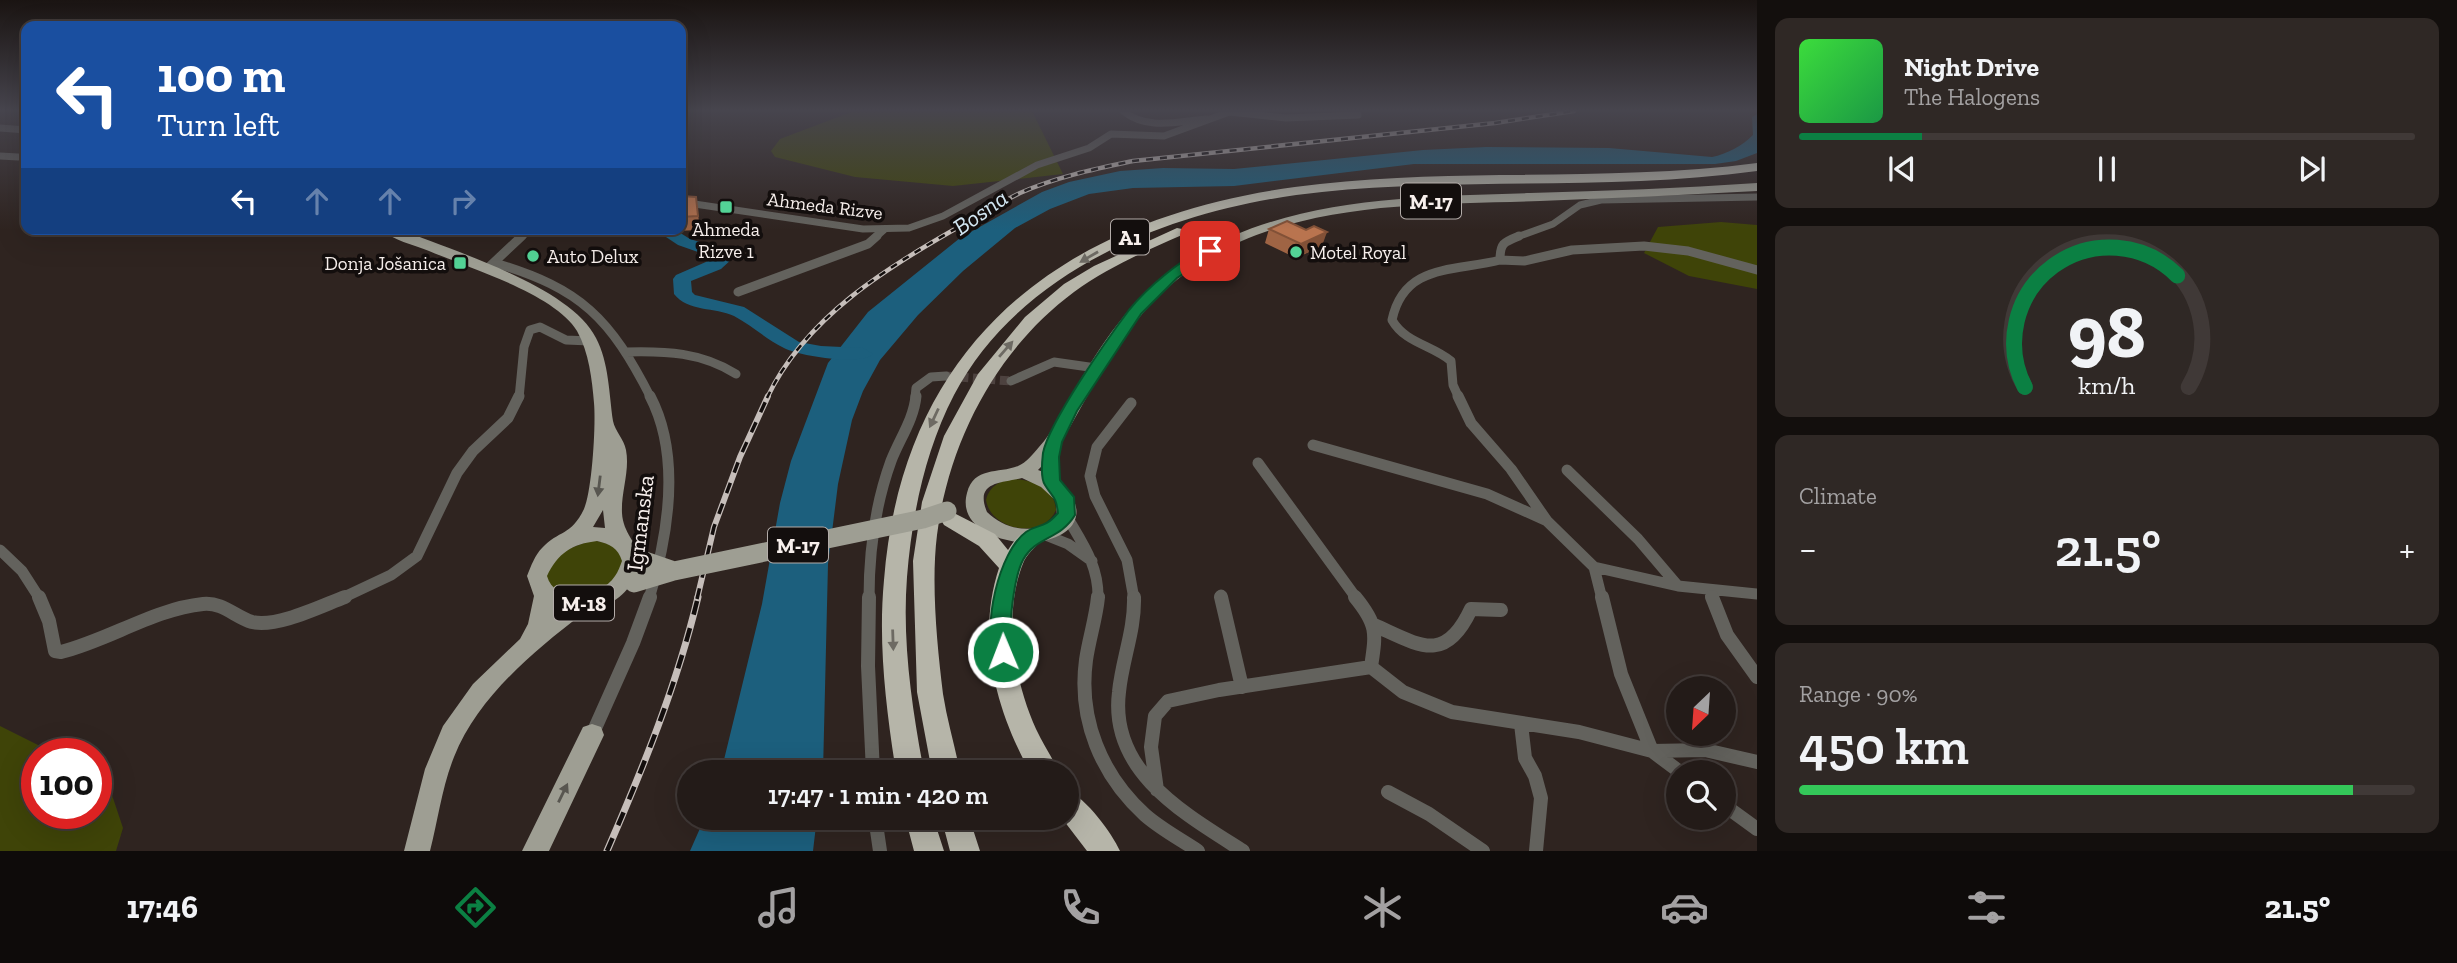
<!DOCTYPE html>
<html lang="en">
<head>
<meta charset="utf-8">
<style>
	body { margin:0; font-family:"Zilla Slab",serif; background:#2f2825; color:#f1f3f6; height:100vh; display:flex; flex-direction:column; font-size:26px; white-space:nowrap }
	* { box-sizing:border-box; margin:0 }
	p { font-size:23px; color:#a3a1a2 }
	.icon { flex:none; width:38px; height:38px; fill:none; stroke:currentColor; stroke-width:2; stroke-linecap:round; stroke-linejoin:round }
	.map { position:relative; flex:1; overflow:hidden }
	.sheet { display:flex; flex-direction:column; gap:18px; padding:18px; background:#130f0d; width:700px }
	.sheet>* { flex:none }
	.top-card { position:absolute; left:21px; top:21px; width:665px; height:214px; border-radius:14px; box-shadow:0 7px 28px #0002,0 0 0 2px #403937; background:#1a4fa0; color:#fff; overflow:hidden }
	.needle { width:46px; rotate:205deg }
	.tools { position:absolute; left:1666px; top:676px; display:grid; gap:14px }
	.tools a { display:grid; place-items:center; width:70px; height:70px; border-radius:50%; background:#231b18; box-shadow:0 7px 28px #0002,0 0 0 2px #403937; font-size:35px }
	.speed { position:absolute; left:21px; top:738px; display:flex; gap:14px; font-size:35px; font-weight:700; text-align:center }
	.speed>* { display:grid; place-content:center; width:91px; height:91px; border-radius:50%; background:#231b18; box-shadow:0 7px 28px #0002,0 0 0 2px #403937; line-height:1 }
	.speed .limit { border:10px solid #d22; background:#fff; color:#111 }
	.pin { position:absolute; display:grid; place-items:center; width:60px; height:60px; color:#fff; margin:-30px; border-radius:14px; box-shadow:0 4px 10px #0006 }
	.me { position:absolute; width:77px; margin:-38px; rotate:359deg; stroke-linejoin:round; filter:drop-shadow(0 0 5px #0008) }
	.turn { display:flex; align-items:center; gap:24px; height:147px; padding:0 21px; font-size:32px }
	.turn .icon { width:91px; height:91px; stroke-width:2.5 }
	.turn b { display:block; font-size:49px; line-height:60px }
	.lanes { display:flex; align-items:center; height:66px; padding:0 21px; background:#0003; justify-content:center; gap:35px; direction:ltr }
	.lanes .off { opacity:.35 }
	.big { font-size:52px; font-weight:600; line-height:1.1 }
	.sheet .card { flex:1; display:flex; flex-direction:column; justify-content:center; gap:10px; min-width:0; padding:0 24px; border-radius:14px; background:#2f2825 }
	.sheet .dial { align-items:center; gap:0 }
	.dial svg { height:182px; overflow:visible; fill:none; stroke:#403937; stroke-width:7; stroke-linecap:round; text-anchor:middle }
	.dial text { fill:#f1f3f6; stroke:none }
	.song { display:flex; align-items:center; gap:21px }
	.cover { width:84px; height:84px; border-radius:10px; background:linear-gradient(135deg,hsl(120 70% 55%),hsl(140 70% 35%)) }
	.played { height:7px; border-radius:4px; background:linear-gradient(90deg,#0b8043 20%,#403937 20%) }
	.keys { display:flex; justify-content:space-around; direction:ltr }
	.heat { display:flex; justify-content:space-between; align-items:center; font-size:38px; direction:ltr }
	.charge { height:10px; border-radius:5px; background:linear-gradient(90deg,#34c759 90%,#403937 0) }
	.trip { position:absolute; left:677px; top:760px; width:402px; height:70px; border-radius:35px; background:#231b18; box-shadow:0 7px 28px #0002,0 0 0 2px #403937; font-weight:600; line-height:70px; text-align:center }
	.dock { display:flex; height:112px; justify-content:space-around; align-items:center; background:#0e0b0a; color:#a3a1a2 }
	.dock .icon { width:49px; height:49px }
	.dock .current { color:#0b8043 }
	.dock b { font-size:32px; color:#f1f3f6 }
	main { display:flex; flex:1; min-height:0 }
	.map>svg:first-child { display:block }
</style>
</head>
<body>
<main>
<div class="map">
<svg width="1757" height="851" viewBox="0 0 1757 851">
	<rect width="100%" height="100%" fill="#2f2420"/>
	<path fill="#3f4408" d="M854,111h178l31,63 -110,12 -98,-9 -80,-20 -4,-6 9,-12z
		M1721,222l36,3v64l-68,-13 -45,-23 14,-26z
		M1014,479c19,1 41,9 42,31 -13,30 -65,21 -70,-10 4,-15 14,-19 28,-21z
		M592,540l23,5 10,16 -16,28 -39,11 -26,-17 11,-29z
		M0,726l56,28h-19v60h59v-39l11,5 16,48 -7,23h-116z"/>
	<path fill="#1c5f7d" d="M1757,114v39l-21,8 -21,3h-301l-180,22 -101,2 -44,6 -39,15 -35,19 -52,43 -45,44 -38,45 -17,31 -11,29 -14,64 -10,80 -5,208h-102l41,-168 18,-101 11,-42 37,-98 40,-51 92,-74 82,-46 27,-10 51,-11 43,-3 71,1 189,-19 63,-3 123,1 103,9c15,-3 30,-11 41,-22l-1,-18z
		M705,817h112l-4,34h-123z"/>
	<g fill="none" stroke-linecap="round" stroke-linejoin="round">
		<path fill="#1c5f7d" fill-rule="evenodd" d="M525,229h62c-13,11 -44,7 -60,3z
			M654,229h20l16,10 39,12 4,7 -12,11 -30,12 1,11 3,3 49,12 55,35 22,4 42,2 10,6c-10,12 -75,2 -89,-6 -18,-9 -33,-23 -50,-32 -19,-9 -46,-4 -60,-22l-1,-15 3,-4 39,-17 -37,-13z"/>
		<path stroke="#4d423f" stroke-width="9" stroke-dasharray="9 4.5" stroke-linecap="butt" d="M946,376l65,5"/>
		<path stroke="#63625d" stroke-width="7" d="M1123,111c25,20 55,10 84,8
			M1230,112l56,6 72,-3
			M0,128l26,2
			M0,156l18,1
			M681,202l182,27 46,-1 34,-12 94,-51 52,-17 22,-14 53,2 68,-25
			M519,238l14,-9
			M875,238l9,-8
			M1514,238l39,-14 27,-19 21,-5 156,-3"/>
		<path stroke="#63625d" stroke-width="9" d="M1519,236c-15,6 -19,7 -19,24l24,1 48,-11 72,-4 44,5 69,19
			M495,263c87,26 115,55 156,135
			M490,266l32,-30
			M738,292l130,-48 9,-8
			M626,352c40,-1 75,0 110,22
			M1011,381l43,-19 42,6
			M519,398l5,-51 6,-17 10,-3 26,13 24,1
			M915,398l1,-10 15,-11 15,-1
			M1459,398l-6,-13 -2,-24c-19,-16 -46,-18 -59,-41 12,-57 62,-48 108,-60"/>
		<path stroke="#63625d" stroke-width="11" d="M1458,396l13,27 40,46 36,52 47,46
			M1131,403l-34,44 -7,29 5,20 32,64 7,39
			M1313,445l174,49 58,26
			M1258,463l99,136
			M1567,470l71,69 40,47
			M1066,515c16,28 33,50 32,84
			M1043,534l25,10 24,17
			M0,550l22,21 18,28
			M1709,590l3,9
			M1221,595l1,4
			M340,599l51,-24 26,-19 40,-83 16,-22 35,-33 11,-22
			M649,599c19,-63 33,-142 1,-203
			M869,599c0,-47 6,-94 22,-138 8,-21 23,-42 25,-65
			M1602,599l-8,-32 84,19 79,8"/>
		<path stroke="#63625d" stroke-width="14" d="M39,597l10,24 6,30 6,1c48,-12 93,-43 142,-48 20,-2 32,13 49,18 25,6 69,-16 93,-25
			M869,597l-1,69 5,106
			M1098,597c-2,21 -9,42 -12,63 -8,59 15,115 59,155 16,14 35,24 53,36
			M1134,597c1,33 -12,63 -15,95 -10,80 66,122 124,159
			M1221,597l21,90
			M1355,597c23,28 21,36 16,70l32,25 49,20 127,20 73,19 28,21
			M1602,597l19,77 31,77
			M1712,597l15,38 30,42
			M1374,625c45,20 71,40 97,-16l30,1
			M1521,724l4,34 10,18 6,22 -5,53
			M592,735l41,-92 17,-46
			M1652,751l53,-1 52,12
			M1157,790l-6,-43 4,-31 13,-15 51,-11 152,-23
			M1388,792l41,22 54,37
			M1724,805l33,24
			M875,817l5,34"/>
		<path fill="#9e9e93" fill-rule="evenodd" d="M1757,183v8c-72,4 -145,7 -217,10 -127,4 -279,-2 -378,92 -35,33 -58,75 -82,116 -13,23 -23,43 -42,61 40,15 59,58 6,71 -28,7 -88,-8 -77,-48 7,-27 31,-19 51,-27 8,-3 15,-12 21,-19 14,-15 22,-35 33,-53 28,-48 60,-98 107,-129 103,-69 233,-68 351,-72 76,-2 151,-5 227,-10zM1022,478l19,9 15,14 1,15c-19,20 -51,15 -70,-4 -13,-31 15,-29 35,-34z
			M381,229h18c54,22 171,57 197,109 13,25 13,55 17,83 2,10 11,18 13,29 4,21 -5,42 -4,63 1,20 15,30 20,48 -9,23 -17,37 -41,46 -6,2 -14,3 -19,7 -50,39 -104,83 -128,143 -12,30 -16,63 -24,94h-26l21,-82 18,-43 30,-42 47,-45 8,-15 6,-28 -7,-20c4,-10 8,-21 15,-28 17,-18 29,-12 42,-39 8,-18 12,-84 10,-106 -2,-23 -5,-51 -17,-72 -22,-37 -108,-63 -148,-80 -15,-6 -37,-11 -48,-22zM603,510l2,18 -12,-1zM597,541c13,3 21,7 25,20 -2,5 -4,11 -7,15 -14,22 -60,29 -68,0 11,-23 25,-32 50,-35z
			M592,724l9,3 3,8 -55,116h-27l61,-124z"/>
		<path fill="#b6b5a9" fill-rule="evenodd" d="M1757,163v8c-144,20 -291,6 -435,21 -139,14 -299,72 -368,203 -29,56 -42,120 -47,182 -5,65 5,131 17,195h-28c-10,-64 -18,-128 -12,-192 20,-254 199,-371 436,-396 145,-16 292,-2 437,-21z
			M1177,228l5,1 2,3 -2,3c-37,16 -75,33 -108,57 -77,57 -125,148 -137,243 -6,48 0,110 6,159 4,26 12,52 17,78h-28l-15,-80 -4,-131 9,-59 22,-66 34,-62 47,-57 39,-33 30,-18z
			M952,512l43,22 13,16c8,-12 17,-24 33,-20l3,6c-5,9 -15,15 -20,25 -22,52 -10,119 12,168 7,15 16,28 23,43h-29c-34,-62 -54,-135 -31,-204l-20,-22 -35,-21 -3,-5 3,-5z
			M1068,791c18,7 44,42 52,60h-33l-26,-34h7z
			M905,817h28l11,34h-30z
			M941,817h28l11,34h-30z"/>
		<g stroke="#c6beba" stroke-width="4.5">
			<path id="rail-far2" d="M767,398c38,-81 122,-132 197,-174 19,-10 37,-22 56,-31 36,-16 75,-24 113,-32l362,-38 79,-12"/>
		</g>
		<g stroke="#c6beba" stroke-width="6">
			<path id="rail-far1" d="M697,599l17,-72 26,-70 28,-61"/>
		</g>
		<g stroke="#c6beba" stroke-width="7">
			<path id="rail" d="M607,851c36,-83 70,-166 91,-254"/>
		</g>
		<use href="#rail-far2" stroke="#130e0d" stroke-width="2.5" stroke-dasharray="7" stroke-linecap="butt"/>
		<use href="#rail-far1" stroke="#130e0d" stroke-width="3.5" stroke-dasharray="11" stroke-linecap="butt"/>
		<use href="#rail" stroke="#130e0d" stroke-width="4.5" stroke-dasharray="14" stroke-linecap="butt"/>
		<path stroke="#9e9e93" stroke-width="19" d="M642,560l32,11
			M634,583l40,-12 249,-52 24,-8"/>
	</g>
	<path fill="#9f6444" d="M681,196l15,1 4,33 -25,1v-2h6z
		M1269,229l53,17 -26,12 -31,-15z"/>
	<path fill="#825137" d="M1327,232l-5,14 -26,12 5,-14z"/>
	<path fill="#b9744f" stroke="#825137" stroke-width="2" d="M681,196l15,1 2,19 -17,1z
		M1287,221l19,9 8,-4 13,6 -26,12 -32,-15z"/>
	<defs><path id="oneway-solid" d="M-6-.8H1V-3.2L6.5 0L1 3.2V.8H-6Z" transform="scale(1.75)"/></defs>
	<g fill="#6d6a63">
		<use href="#oneway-solid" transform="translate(1089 257) rotate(150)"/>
		<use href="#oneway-solid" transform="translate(1006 349) rotate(-49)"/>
		<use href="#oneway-solid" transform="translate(934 418) rotate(115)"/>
		<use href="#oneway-solid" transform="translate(893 640) rotate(88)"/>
	</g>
	<g fill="#585650">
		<use href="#oneway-solid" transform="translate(599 486) rotate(97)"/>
		<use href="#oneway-solid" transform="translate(563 793) rotate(-64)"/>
	</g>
	<linearGradient id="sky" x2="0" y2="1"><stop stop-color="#1a1412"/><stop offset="0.48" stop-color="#47454e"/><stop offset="1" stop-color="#47454e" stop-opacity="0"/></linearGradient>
	<rect width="1757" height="230" fill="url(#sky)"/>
	<path fill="#0b8043" stroke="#07532c" stroke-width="2" d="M1210,248l4,1v5l-37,24 -36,36 -64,97 -15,31 -3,15 1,23 14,17 1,18c-15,25 -39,21 -52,45 -8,15 -13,54 -12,71 0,10 4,18 -1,27l-7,2 -7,-2c-15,-29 3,-107 30,-126 13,-9 17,-2 32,-19 -2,-17 -5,-15 -13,-28 -5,-7 -3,-23 -2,-32 6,-31 65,-115 86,-143 17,-21 55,-55 81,-62z"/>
	<g fill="#53d396" stroke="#130e0d" stroke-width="2.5">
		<rect x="719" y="200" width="14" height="14" rx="3.5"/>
		<circle cx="1296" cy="252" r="7"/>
		<circle cx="533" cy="256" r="7"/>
		<rect x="453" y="256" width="14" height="14" rx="3.5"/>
	</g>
	<g text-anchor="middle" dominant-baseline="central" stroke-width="7" stroke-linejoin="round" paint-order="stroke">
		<g font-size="19" fill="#f7efec" stroke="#130e0d">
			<text transform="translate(825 206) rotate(7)">Ahmeda Rizve</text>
		</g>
		<g font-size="19" fill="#f7efec" stroke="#130e0d" text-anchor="start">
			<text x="726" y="229" text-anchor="middle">Ahmeda<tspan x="726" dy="22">Rizve 1</tspan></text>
			<text x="1310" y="252">Motel Royal</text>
			<text x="547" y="256">Auto Delux</text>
			<text x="446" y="263" text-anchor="end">Donja Jošanica</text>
		</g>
		<g fill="#130e0d" stroke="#b3aca9" stroke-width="2">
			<rect x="1401" y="183.5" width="60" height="35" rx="5"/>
			<rect x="1111" y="219.5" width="38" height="35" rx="5"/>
			<rect x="768" y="527.5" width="60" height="35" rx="5"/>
			<rect x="554" y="585.5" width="60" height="35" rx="5"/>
		</g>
		<g font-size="21" font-weight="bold" fill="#f7efec">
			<text x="1431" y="201">M-17</text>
			<text x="1130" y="237">A1</text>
			<text x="798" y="545">M-17</text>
			<text x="584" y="603">M-18</text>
		</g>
		<g font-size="23" fill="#f7efec" stroke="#130e0d">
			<text transform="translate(640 523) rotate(-83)">Igmanska</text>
		</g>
		<g font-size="24" font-style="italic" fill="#d2e6f2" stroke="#130e0d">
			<text transform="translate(980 212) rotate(-35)">Bosna</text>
		</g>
	</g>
</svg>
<div class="tools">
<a><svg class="needle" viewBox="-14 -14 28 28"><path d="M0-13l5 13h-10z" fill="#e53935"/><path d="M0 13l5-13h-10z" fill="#a3a1a2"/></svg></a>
<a><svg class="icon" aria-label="search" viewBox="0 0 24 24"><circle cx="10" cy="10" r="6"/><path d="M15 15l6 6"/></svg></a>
</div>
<div class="speed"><div class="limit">100</div></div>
<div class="pin" style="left:1210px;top:251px;background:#d93025"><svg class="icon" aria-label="arrive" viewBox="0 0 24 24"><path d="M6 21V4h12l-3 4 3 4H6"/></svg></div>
<svg class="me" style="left:1003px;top:652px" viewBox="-20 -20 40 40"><circle r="17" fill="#0b8043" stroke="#fff" stroke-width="3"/><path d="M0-11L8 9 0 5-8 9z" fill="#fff"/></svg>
<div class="trip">17:47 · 1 min · 420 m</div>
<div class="top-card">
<div class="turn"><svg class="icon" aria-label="left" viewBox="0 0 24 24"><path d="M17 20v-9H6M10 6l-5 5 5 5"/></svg><div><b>100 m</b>Turn left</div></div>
<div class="lanes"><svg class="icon" aria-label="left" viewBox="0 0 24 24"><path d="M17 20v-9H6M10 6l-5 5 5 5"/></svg><svg class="icon off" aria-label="ahead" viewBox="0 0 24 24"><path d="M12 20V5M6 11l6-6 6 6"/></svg><svg class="icon off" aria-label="ahead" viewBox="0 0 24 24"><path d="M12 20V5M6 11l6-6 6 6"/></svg><svg class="icon off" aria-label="right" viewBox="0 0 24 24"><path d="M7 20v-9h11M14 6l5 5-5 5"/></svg></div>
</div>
</div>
<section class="sheet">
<div class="card">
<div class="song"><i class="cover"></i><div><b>Night Drive</b><p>The Halogens</p></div></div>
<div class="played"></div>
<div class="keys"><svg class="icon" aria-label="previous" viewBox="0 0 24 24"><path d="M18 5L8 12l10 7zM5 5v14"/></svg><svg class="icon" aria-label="pause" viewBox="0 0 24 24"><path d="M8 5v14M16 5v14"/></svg><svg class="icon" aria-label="next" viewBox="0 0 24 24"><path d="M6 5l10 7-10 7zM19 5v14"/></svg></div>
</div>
<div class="card dial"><svg viewBox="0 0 100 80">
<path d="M14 69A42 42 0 1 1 86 69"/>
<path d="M14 69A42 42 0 0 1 81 20" stroke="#0b8043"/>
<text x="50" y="56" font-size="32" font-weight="700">98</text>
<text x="50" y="72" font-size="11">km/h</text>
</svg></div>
<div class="card"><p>Climate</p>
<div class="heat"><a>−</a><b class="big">21.5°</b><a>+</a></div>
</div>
<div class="card"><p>Range · 90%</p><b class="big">450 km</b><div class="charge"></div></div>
</section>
</main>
<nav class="dock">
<b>17:46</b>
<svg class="icon current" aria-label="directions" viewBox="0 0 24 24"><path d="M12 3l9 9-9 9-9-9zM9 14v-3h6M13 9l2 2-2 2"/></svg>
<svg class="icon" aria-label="music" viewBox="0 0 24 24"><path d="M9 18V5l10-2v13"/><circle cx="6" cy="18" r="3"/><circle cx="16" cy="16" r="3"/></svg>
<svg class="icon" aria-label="phone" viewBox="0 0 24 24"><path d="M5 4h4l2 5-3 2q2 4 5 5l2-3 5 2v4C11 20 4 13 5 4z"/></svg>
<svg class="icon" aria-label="climate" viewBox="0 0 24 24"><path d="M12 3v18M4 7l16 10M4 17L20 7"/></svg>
<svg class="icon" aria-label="car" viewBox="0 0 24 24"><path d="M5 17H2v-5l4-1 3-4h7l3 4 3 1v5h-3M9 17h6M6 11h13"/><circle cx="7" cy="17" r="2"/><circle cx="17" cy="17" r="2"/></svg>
<svg class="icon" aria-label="filters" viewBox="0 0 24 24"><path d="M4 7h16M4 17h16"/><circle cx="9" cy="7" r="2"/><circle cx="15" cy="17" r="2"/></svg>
<b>21.5°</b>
</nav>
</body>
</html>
